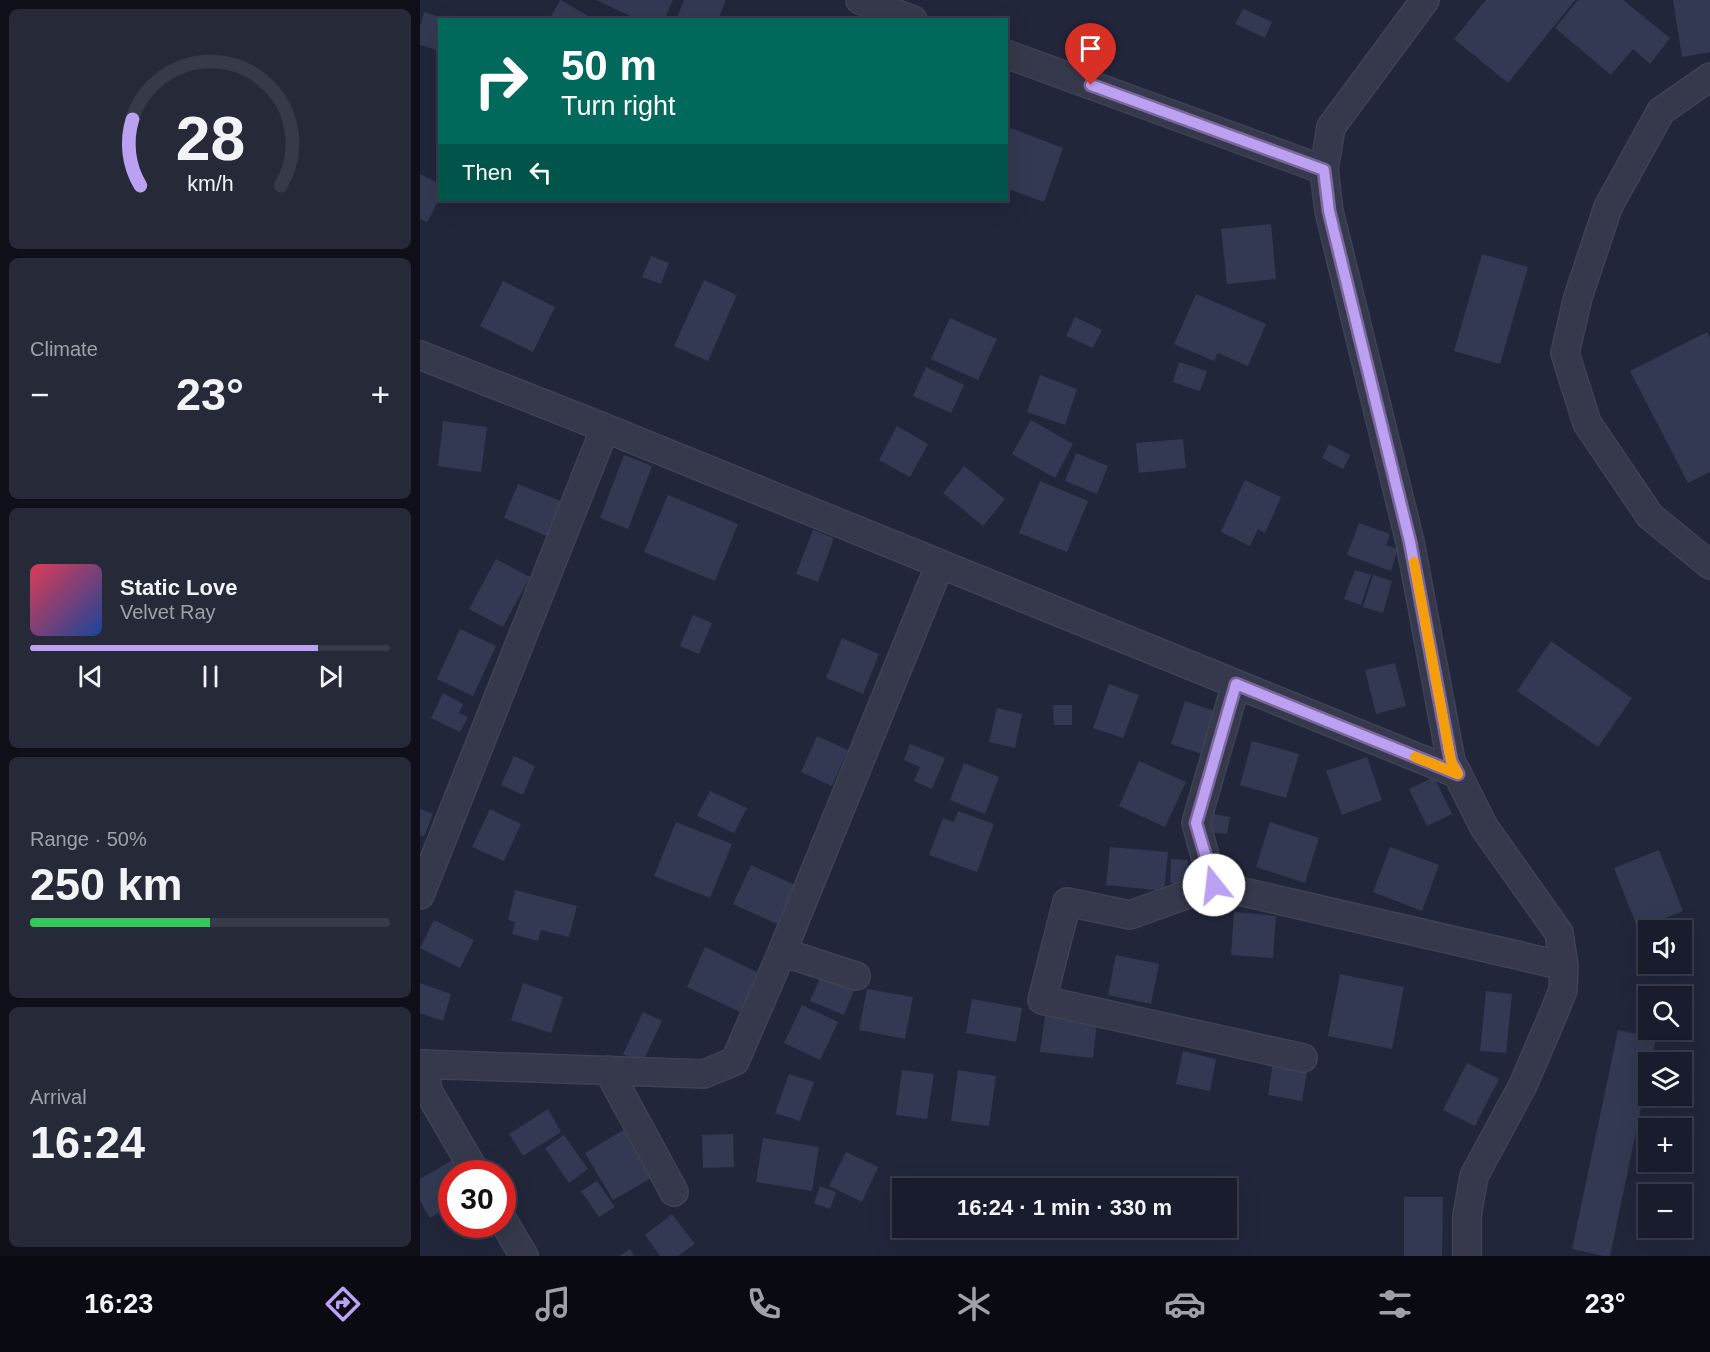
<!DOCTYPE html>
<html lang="en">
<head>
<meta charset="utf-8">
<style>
	body { margin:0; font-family:Helvetica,sans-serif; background:#262938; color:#f1f3f6; height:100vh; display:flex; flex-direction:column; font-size:22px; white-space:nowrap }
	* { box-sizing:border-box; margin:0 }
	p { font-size:20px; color:#9fa1a9 }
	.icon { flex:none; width:33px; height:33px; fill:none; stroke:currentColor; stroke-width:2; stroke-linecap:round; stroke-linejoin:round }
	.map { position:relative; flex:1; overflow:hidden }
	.panel { display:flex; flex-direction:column; gap:9px; padding:9px; background:#0e0f18; width:420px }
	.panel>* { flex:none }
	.hud { position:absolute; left:18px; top:18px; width:570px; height:183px; border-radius:0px; box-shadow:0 6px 24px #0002,0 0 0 2px #373a48; background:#00695c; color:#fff; overflow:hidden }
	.tools { position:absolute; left:1218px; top:920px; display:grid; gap:12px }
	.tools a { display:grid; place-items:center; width:54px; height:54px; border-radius:0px; background:#191c2c; box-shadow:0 6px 24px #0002,0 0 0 2px #373a48; font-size:30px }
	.speed { position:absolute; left:18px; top:1160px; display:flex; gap:12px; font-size:30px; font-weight:700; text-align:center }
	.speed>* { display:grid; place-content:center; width:78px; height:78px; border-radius:50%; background:#191c2c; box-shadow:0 6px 24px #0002,0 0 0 2px #373a48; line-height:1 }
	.speed .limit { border:9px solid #d22; background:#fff; color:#111 }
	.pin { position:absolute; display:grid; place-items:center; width:51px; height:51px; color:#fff; margin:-62px -26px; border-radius:50% 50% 50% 0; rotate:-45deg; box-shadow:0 0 6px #0007 }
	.pin .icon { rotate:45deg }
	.me { position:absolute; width:66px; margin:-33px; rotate:344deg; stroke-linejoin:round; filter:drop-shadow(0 0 4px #0008) }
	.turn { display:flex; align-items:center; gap:21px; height:126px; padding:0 24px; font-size:27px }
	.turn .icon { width:78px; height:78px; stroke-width:2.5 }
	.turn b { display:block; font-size:42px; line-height:51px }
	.then { display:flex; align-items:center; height:57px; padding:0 24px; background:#0003; gap:12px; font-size:22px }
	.big { font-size:45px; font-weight:600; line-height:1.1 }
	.panel .widget { flex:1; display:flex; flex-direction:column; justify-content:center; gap:9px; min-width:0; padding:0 21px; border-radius:9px; background:#262938 }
	.panel .dial { align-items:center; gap:0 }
	.dial svg { height:156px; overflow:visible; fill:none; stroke:#373a48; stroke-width:7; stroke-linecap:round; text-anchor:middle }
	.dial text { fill:#f1f3f6; stroke:none }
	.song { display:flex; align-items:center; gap:18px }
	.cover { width:72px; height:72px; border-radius:9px; background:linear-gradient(135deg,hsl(350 70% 55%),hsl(220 70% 35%)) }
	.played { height:6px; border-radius:3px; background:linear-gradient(90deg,#bca0f2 80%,#373a48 80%) }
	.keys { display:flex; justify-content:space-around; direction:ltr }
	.heat { display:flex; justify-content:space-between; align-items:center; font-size:33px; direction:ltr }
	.charge { height:9px; border-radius:4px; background:linear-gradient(90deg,#34c759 50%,#373a48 0) }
	.trip { position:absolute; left:472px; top:1178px; width:345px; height:60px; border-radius:0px; background:#191c2c; box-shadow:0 6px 24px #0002,0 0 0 2px #373a48; font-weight:600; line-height:60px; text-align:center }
	.tabs { display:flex; height:96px; justify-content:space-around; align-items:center; background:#0a0b12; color:#9fa1a9 }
	.tabs .icon { width:42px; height:42px }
	.tabs .current { color:#bca0f2 }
	.tabs b { font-size:27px; color:#f1f3f6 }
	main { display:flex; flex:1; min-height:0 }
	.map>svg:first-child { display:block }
</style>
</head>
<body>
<main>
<section class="panel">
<div class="widget dial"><svg viewBox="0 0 100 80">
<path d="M14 69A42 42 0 1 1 86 69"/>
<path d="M14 69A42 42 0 0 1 10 35" stroke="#bca0f2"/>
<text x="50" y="56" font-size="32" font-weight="700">28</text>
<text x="50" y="72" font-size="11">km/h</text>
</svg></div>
<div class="widget"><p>Climate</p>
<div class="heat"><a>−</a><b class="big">23°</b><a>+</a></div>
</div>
<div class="widget">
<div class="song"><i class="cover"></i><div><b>Static Love</b><p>Velvet Ray</p></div></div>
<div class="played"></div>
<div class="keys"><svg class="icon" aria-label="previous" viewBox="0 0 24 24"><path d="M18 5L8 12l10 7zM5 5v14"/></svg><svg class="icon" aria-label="pause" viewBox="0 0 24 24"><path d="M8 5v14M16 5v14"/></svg><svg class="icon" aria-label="next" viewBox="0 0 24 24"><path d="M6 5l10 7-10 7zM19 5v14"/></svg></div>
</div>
<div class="widget"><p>Range · 50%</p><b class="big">250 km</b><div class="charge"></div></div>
<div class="widget"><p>Arrival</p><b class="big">16:24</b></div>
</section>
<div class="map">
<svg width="1290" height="1256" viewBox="0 0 1290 1256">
	<rect width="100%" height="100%" fill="#21263b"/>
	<path fill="#333952" d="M140,0h1l34,20h-46z
		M176,0h77l-9,20h-25z
		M264,0h42l-8,20h-42z
		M1066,0h89l-67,83 -54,-44z
		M1158,0h45l47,38 -20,26 -17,-15 -22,26 -56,-47z
		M1253,0h37v52l-28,5z
		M823,9l29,13 -7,16 -30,-14z
		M4,12l21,7 -5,1v31l-20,-6v-19z
		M591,128l52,20 -19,54 -38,-14v-46z
		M0,174l20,10v14l-13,24 -7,-3z
		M851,224l5,55 -49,5 -6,-55z
		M1062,254l46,13 -28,97 -46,-13z
		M231,256l18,7 -8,21 -19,-7z
		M284,280l33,15 -29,66 -34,-15z
		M83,281l52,26 -22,45 -53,-26z
		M776,294l70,30 -18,42 -30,-13 -4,8 -40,-17z
		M655,317l27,13 -9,18 -27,-12z
		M530,318l47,21 -19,41 -47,-21z
		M1287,332l3,5v135l-22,11 -58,-112z
		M759,362l28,9 -7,20 -27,-9z
		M506,367l38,18 -13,28 -38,-17z
		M620,375l37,14 -12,36 -38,-13z
		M611,420l42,24 -18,34 -43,-24z
		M23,421l44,6 -6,45 -43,-6z
		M477,426l31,18 -18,33 -31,-17z
		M763,439l3,29 -47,5 -3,-30z
		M909,444l21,11 -7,14 -21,-11z
		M656,453l32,13 -11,28 -32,-13z
		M204,455l28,11 -24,63 -28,-11z
		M544,466l41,33 -22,27 -40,-33z
		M825,480l36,17 -16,36 -7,-4 -8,17 -29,-14z
		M620,481l48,20 -21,51 -48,-19z
		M98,484l45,18 -14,35 -45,-19z
		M248,495l70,29 -23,57 -71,-29z
		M939,523l31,11 -4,11 12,4 -7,22 -44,-16z
		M393,530l21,8 -16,44 -22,-8z
		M76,559l34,18 -27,50 -34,-18z
		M935,570l16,5 -10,30 -17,-6z
		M953,575l19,6 -9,32 -20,-6z
		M273,615l19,8 -13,31 -19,-8z
		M40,629l36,17 -23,50 -36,-17z
		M422,638l37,16 -16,40 -37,-16z
		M1131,641l81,57 -34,49 -81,-56z
		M975,663l11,43 -30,8 -11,-44z
		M689,684l30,11 -16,43 -30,-10z
		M23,693l20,11 -4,9 9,4 -8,15 -29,-14z
		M765,701l30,10 -13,43 -31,-10z
		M633,705h19v20h-18z
		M577,708l25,6 -7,34 -26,-6z
		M397,736l31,14 -16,36 -31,-14z
		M832,741l47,13 -13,44 -46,-13z
		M490,744l35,14 -13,31 -18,-8 6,-14 -16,-7z
		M94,756l21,10 -12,29 -22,-10z
		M947,757l15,43 -40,15 -16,-44z
		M719,761l47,21 -21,45 -46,-21z
		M544,763l35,14 -14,37 -35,-14z
		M1014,777l18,37 -25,12 -18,-37z
		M290,791l37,17 -13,25 -37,-17z
		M0,809l13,5 -9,23 -4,-2z
		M70,809l31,15 -17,37 -32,-14z
		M538,811l36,13 -17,48 -48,-17 14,-37 11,4z
		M793,814l17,3 -3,17 -17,-2z
		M256,822l56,22 -22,54 -56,-22z
		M850,822l49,16 -14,45 -49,-16z
		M690,847l58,5 -4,39 -58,-6z
		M970,847l49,18 -17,46 -49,-19z
		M1239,850l24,61 -45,18 -24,-61z
		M751,859l17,1 -1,24 -17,-1z
		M331,865l44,20 -18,39 -44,-20z
		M95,890l62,16 -8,31 -28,-7 -3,11 -26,-7 3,-12 -7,-2z
		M814,912l42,4 -3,42 -42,-3z
		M14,920l40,20 -14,28 -40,-20z
		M285,947l54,26 -19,39 -53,-25z
		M696,955l43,9 -8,40 -43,-9z
		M920,974l64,13 -12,62 -64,-13z
		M401,976l33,14 -10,25 -34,-14z
		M0,983l31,11 -8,27 -23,-8z
		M103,983l40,14 -12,36 -40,-13z
		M447,989l46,8 -8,42 -46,-9z
		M1066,991l26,3 -6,59 -26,-2z
		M552,999l50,9 -6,34 -50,-9z
		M382,1005l36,17 -18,38 -36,-17z
		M223,1012l19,9 -20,43 -19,-10z
		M625,1016l52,6 -4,36 -53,-6z
		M1198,1030l38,8 -5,24h-3v13l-38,181h-6l-32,-7z
		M763,1051l33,8 -6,32 -34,-7z
		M853,1061l35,5 -6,35 -34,-6z
		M1047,1063l32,16 -24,47 -32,-16z
		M482,1070l32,4 -7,45 -31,-4z
		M538,1070l38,6 -7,50 -38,-5z
		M369,1074l25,8 -14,39 -25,-8z
		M128,1109l13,23 -38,24 -14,-22z
		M205,1129l28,48 -40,23 -28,-47z
		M313,1134l1,33 -31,1 -1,-33z
		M144,1135l24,34 -19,14 -24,-35z
		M343,1138l56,9 -7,44 -56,-9z
		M426,1152l32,15 -16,35 -33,-16z
		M39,1156l11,17h-18v32l-22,13 -10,-17v-22z
		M177,1181l18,26 -16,10 -18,-26z
		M400,1186l16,6 -6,17 -16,-6z
		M984,1197h39l-1,59h-38z
		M252,1214l23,30 -17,12h-18l-15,-21z
		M210,1249l4,7h-15z"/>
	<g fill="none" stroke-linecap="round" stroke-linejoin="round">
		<g stroke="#3e4254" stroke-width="30">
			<path id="minor" d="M440,0l53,20
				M1005,0l-94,127 -7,43 5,41 81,331 41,219 33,66 75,106 5,33 -1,24 -10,25 -30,70 -49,91 -7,40v40
				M586,54l318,116
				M1290,77l-49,34 -53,96 -30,90 -13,56 22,70 63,93 60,49
				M0,355l185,73 853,346
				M793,885l-17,-62 40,-139
				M0,895l185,-467
				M362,952l74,24
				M883,1058l-261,-58 25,-98 63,13 83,-30 351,81
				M0,1064l284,10 31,-13 47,-109 158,-388
				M4,1064l4,27 48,82
				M188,1070l66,122
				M82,1219l22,37"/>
		</g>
		<use href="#minor" stroke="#35394b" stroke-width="27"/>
	</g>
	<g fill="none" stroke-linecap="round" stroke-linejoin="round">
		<g stroke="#7a689d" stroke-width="15">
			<path id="route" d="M671,85l233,85 5,41 81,331 41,219 7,13 -222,-90 -40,139 18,62"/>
		</g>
		<use href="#route" stroke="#bca0f2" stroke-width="10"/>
		<path stroke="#f59e0b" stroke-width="10" d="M994,562l37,199 7,13 -43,-17"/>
	</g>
</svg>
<div class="tools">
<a><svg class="icon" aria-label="sound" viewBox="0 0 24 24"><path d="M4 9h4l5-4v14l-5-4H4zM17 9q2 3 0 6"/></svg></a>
<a><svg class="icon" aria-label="search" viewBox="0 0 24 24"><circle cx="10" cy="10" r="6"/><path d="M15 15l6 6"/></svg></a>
<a><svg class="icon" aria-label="layers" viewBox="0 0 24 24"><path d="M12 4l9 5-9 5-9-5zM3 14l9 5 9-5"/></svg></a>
<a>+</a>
<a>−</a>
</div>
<div class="speed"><div class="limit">30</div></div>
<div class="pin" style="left:671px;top:85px;background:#d93025"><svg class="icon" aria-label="arrive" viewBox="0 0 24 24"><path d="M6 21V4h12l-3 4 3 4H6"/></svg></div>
<svg class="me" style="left:794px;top:885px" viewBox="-20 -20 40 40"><circle r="19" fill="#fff"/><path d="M0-13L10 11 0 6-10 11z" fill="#bca0f2"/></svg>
<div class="trip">16:24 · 1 min · 330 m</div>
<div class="hud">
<div class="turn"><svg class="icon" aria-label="right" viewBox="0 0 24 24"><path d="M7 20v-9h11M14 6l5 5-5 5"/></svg><div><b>50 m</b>Turn right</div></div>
<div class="then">Then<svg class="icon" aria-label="left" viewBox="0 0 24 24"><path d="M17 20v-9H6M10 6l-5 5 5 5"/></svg></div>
</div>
</div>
</main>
<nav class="tabs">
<b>16:23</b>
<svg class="icon current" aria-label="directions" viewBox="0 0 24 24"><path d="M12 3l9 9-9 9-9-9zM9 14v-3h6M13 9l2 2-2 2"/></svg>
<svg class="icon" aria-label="music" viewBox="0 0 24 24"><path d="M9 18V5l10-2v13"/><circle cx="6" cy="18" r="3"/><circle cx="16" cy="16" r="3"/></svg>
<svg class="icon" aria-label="phone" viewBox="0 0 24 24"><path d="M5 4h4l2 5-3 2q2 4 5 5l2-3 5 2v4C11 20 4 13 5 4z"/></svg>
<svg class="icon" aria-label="climate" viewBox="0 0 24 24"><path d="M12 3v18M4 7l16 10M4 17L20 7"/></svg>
<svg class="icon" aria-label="car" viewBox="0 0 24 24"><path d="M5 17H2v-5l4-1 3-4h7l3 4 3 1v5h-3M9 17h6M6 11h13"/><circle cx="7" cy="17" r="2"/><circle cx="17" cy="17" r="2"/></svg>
<svg class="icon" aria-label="filters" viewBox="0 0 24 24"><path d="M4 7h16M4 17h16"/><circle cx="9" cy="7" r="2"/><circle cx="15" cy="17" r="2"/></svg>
<b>23°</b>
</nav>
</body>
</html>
